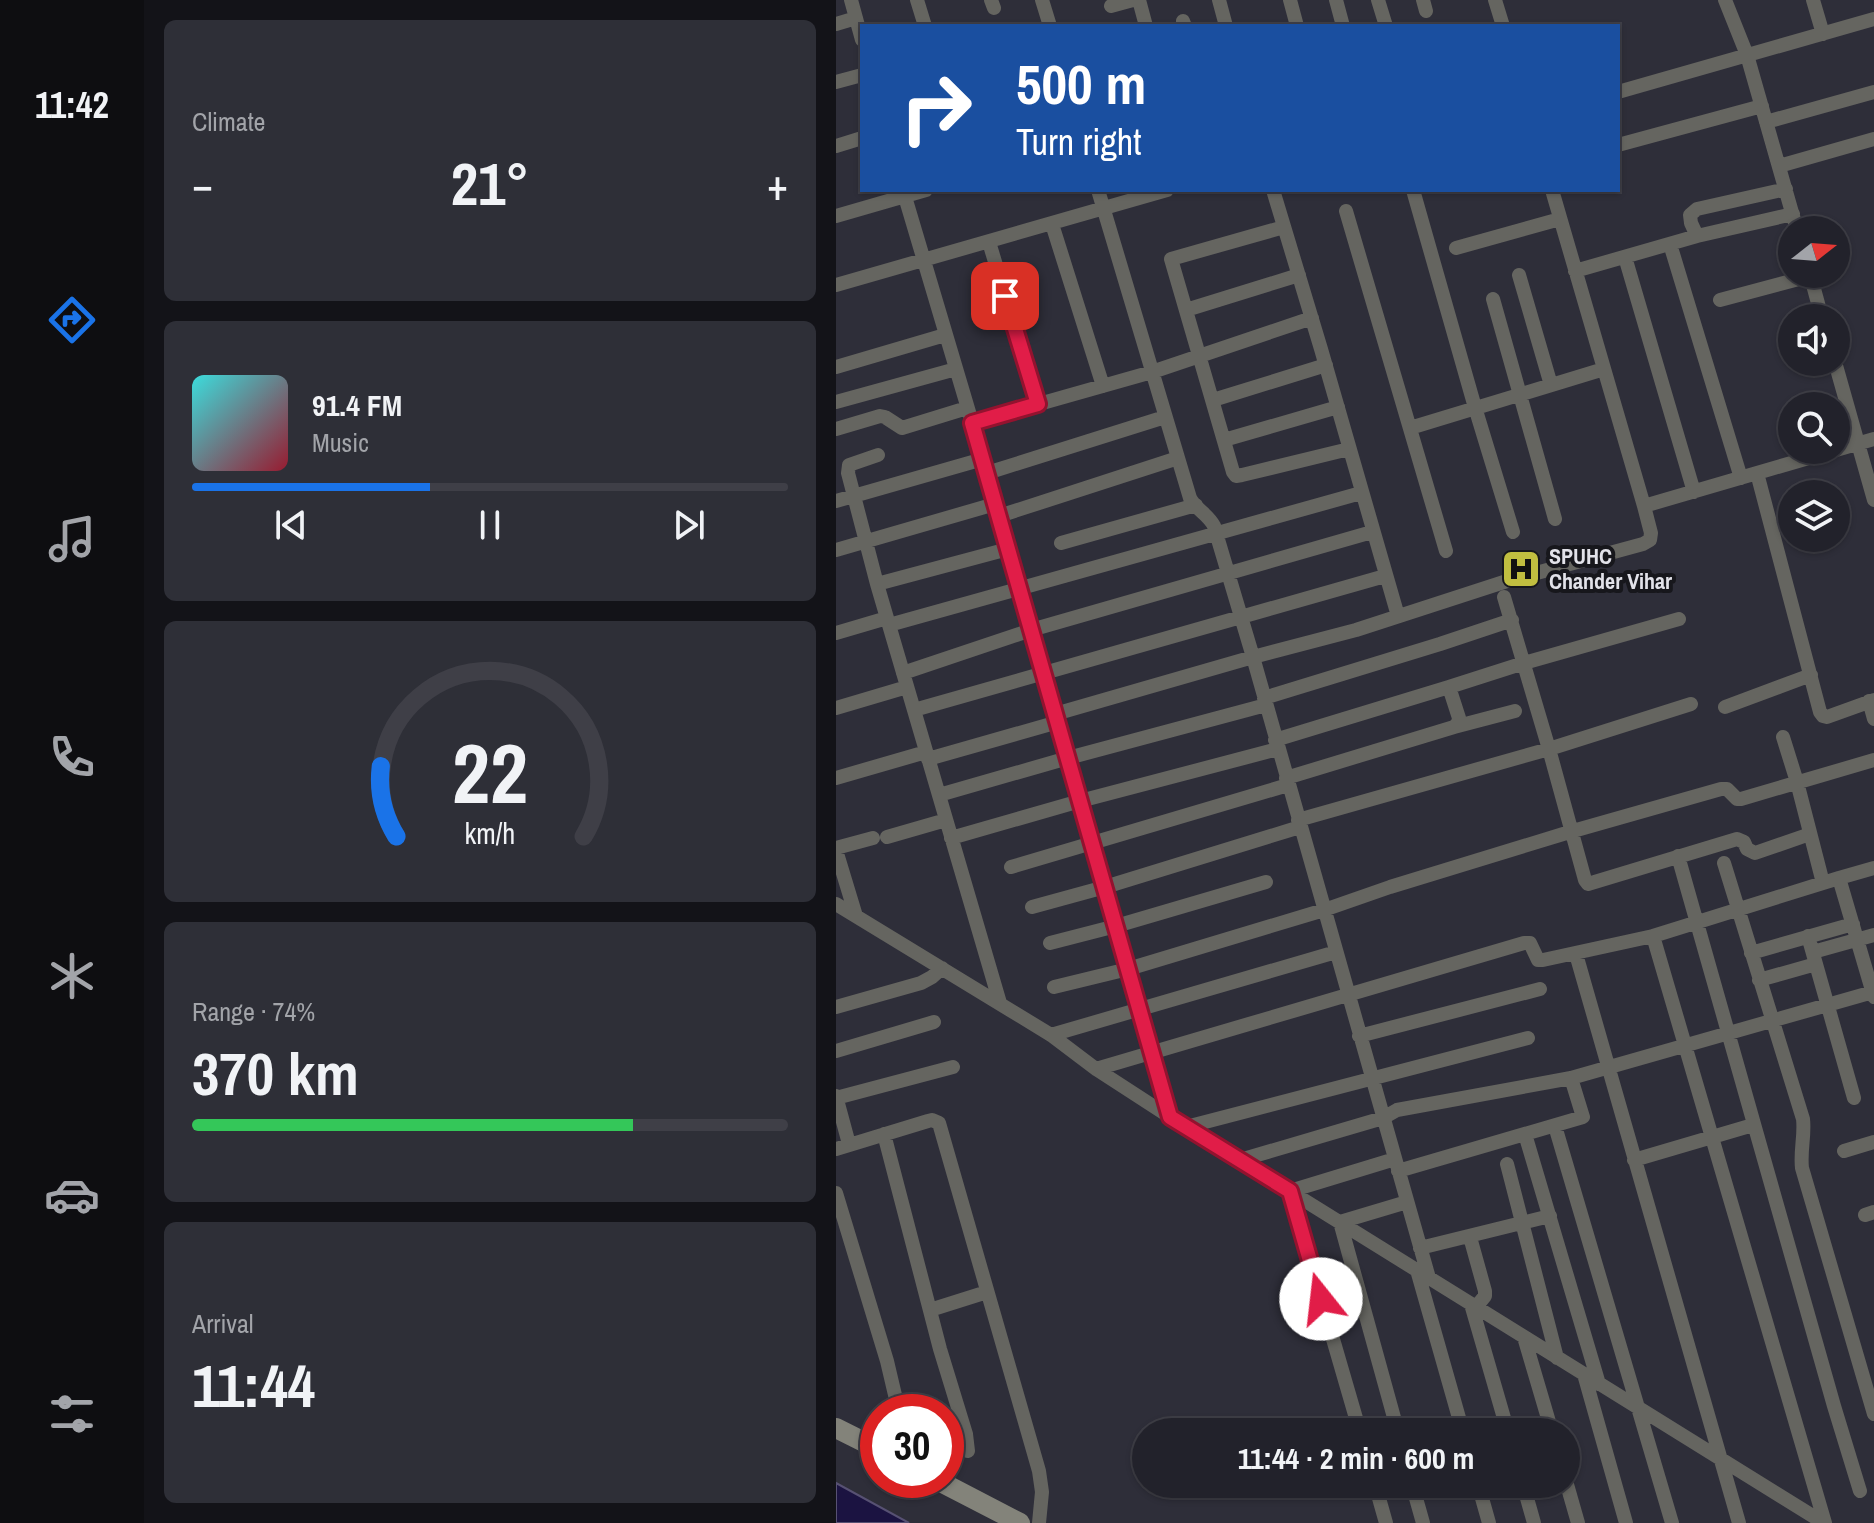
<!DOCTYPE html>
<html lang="en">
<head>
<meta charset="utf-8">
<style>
	body { margin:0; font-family:"Archivo Narrow",sans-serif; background:#2e2f37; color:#f1f3f6; height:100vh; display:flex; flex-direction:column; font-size:30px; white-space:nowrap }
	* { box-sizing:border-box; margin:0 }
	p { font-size:26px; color:#a2a4a9 }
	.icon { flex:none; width:44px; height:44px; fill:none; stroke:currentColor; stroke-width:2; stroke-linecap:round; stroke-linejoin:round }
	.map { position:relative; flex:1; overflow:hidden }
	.side { display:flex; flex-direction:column; gap:20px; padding:20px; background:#131318; width:692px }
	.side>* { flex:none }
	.guide { position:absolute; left:24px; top:24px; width:760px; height:168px; border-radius:0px; box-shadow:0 2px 6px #0004,0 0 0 2px #3f3f47; background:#1a4fa0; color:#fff; overflow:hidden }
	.needle { width:52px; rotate:73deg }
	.controls { position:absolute; left:942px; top:216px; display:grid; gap:16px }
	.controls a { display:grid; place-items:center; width:72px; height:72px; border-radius:50%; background:#22222b; box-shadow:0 2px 6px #0004,0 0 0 2px #3f3f47; font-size:40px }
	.speed { position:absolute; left:24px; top:1394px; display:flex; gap:16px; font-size:40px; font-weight:700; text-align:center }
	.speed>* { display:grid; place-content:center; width:104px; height:104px; border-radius:50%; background:#22222b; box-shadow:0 2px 6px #0004,0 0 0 2px #3f3f47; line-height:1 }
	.speed .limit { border:12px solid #d22; background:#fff; color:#111 }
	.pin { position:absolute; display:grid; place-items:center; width:68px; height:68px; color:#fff; margin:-34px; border-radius:16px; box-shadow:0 4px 12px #0006 }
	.me { position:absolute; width:88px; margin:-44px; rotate:344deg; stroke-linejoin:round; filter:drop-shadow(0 0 6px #0008) }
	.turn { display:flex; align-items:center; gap:28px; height:168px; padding:0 24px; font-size:36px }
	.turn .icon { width:104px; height:104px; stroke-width:2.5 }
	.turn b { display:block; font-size:56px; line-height:68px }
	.big { font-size:60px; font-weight:700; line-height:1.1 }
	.side .widget { flex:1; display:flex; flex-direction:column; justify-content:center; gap:12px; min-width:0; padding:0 28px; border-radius:12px; background:#2e2f37 }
	.side .dial { align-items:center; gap:0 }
	.dial svg { height:208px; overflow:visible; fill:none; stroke:#3f3f47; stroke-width:7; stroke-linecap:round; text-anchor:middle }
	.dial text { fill:#f1f3f6; stroke:none }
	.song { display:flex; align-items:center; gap:24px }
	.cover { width:96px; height:96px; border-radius:12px; background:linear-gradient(135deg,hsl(180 70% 55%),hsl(350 70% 35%)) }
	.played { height:8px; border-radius:4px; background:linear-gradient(90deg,#1a73e8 40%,#3f3f47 40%) }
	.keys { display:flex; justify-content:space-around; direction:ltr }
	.heat { display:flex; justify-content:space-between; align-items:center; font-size:44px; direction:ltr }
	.charge { height:12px; border-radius:6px; background:linear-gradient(90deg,#34c759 74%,#3f3f47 0) }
	.trip { position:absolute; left:296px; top:1418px; width:448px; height:80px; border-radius:40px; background:#22222b; box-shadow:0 2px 6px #0004,0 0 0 2px #3f3f47; font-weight:700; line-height:80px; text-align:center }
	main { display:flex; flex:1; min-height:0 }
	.tabs { display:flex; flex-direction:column; width:144px; justify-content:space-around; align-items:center; background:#0e0e11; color:#a2a4a9 }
	.tabs .icon { width:56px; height:56px }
	.tabs .active { color:#1a73e8 }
	.tabs b { font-size:36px; color:#f1f3f6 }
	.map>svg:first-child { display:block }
</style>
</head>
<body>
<main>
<nav class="tabs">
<b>11:42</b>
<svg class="icon active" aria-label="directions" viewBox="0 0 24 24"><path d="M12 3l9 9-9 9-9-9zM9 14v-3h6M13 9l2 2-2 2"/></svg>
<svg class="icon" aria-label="music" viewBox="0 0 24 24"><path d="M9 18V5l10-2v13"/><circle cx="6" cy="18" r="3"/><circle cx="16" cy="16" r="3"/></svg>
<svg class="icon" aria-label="phone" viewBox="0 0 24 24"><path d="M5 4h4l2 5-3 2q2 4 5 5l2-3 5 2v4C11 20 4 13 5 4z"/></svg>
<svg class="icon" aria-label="climate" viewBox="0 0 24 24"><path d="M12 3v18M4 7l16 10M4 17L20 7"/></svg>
<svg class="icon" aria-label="car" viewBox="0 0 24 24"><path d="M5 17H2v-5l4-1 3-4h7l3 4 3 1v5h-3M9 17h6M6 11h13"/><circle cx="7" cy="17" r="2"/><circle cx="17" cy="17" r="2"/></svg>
<svg class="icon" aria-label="filters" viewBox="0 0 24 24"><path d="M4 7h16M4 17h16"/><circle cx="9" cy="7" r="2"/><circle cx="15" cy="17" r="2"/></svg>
</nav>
<section class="side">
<div class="widget"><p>Climate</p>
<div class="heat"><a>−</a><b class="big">21°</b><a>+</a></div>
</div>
<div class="widget">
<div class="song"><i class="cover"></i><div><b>91.4 FM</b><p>Music</p></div></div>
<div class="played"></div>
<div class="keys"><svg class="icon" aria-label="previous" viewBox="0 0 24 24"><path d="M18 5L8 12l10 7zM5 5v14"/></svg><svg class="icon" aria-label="pause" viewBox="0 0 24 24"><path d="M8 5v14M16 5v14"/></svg><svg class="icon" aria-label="next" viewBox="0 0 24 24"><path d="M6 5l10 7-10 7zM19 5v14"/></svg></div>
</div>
<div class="widget dial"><svg viewBox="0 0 100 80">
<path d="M14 69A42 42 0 1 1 86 69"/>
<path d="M14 69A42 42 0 0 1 8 42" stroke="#1a73e8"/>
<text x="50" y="56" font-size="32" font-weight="700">22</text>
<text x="50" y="72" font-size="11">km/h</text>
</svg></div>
<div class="widget"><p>Range · 74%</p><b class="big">370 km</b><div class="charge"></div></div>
<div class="widget"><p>Arrival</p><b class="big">11:44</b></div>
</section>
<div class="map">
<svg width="1038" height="1523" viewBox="0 0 1038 1523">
	<rect width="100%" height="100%" fill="#2e2e39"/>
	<path fill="#1b1341" stroke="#575173" stroke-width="2" d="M0,1483l73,40h-73z"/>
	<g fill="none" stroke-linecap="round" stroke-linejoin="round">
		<path stroke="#656560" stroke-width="14" d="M15,0l11,40
			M81,0l8,26
			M155,0l3,8
			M206,0l8,26
			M303,0l7,26
			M383,0l7,26
			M454,0l7,26
			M500,0l7,26
			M542,0l8,26
			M587,0l3,11
			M659,0l8,26
			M889,0l22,55 50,175
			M977,0l10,34
			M275,6l22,-6
			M347,21l2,5
			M0,24l20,-6
			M0,82l26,-7
			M782,92l256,-73
			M930,122l108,-30
			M782,145l144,-39
			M0,146l26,-8
			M943,166l95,-27
			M67,190l80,269 187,658
			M262,190l92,308c5,11 18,16 24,28l39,131 176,621
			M437,190l48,159 77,267
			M577,190l61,214 39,128
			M716,190l92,316 113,-33 63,239 3,4 4,1 47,-17
			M510,211l100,340
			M0,216l90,-26
			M216,224l51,162
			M448,227l-113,32 62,213 3,4 6,-1 107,-26
			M861,236l96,-22
			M153,242l49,162
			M834,244l71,234
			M620,248l104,-29
			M789,257l69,235
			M739,271l122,-35 -6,-13 -1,-8 7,-6 89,-20
			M974,274l12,44
			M683,275l32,110
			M0,285l331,-95
			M657,299l62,220
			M884,300l90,-24
			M350,310l113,-35
			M999,362l39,138
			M0,367l109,-32
			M377,400l113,-35
			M0,402l120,-33
			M136,423l180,-51 160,-54
			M574,428l194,-59
			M0,429l44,-13 5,1 17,11 65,-20
			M388,440l114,-33
			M42,455l-29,10 -1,8 29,111 123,419
			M151,473l178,-56
			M921,473l117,-34
			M0,501l147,-42
			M163,516l179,-58
			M225,543l135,-38
			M0,550l159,-46
			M41,584l131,-35
			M668,597l45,152 36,131 3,4 149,-45 7,3 3,7 8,4 55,-19
			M53,625l472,-132
			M0,633l51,-15
			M67,673l128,-43 341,-98
			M428,698l176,-54 72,-24
			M1033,701l5,18
			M889,707l86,-32
			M0,708l71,-21
			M78,710l471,-134
			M219,714l198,-57 103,-27 151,-49 136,-37 7,-4 1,-7 -7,-27
			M618,727l61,-16
			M947,737l14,45 26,101
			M439,740l174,-53
			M92,759l130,-37
			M0,778l90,-26
			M450,778l168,-51 4,-4 1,-5 -10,-31 75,-24 155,-44
			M103,795l129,-37 198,-53
			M462,820l251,-71 142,-45
			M51,837l59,-17
			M115,838l129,-37 198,-52
			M0,848l37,-10
			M0,850l20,66
			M842,856l156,550 26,85
			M888,863l79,256c2,16 -3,32 -1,49l72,246
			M175,867l277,-82
			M1003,878l35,-10
			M0,904l215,131 45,34 74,48 654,406
			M196,907l73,-20 195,-60
			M972,936l46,162
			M214,943l66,-17 150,-44
			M977,952l61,-17
			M915,953l102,-29
			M740,954l163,569
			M923,980l57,-16
			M218,987l74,-18 196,-59 66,-23 183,-56 148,-42h6l10,10h4l133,-39
			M0,1007l85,-24 11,-6 10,-9
			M215,1035l285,-83
			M523,1036l181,-47
			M0,1051l98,-29
			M260,1069l428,-126h6l8,17h5l110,-24
			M0,1096l13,48
			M0,1098l117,-31
			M719,1126l117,397
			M350,1127l342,-89
			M48,1134l56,215 26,85 2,17
			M689,1134l74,250
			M0,1149l92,-28 4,-1 7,3 100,348 3,21 -3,31
			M1008,1151l30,-9
			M404,1160l143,-42 14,-8 174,-32 302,-86
			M798,1160l119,-35
			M671,1164l50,194
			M562,1171l185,-54 -12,-39
			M454,1191l70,241
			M454,1191l105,-32
			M0,1193l51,168 12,51
			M1029,1215l9,-3
			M634,1237l15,54v5l-9,11
			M584,1248l130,-32
			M581,1270l46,162
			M635,1304l37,128
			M94,1310l57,-18
			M688,1337l28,95
			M748,1374l42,149
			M562,1432l-58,-210 67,-20
			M730,1481l12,42
			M539,1484l11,39
			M576,1484l11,39
			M642,1484l11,39
			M687,1484l11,39
			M989,1523l-172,-587 186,-58 35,119"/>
		<path stroke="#83837a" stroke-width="20" d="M0,1428l42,21
			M101,1480l83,43"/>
	</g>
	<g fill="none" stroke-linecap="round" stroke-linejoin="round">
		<g stroke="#92132f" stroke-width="20">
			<path id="route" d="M169,296l33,108 -66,19 198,694 120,74 31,108"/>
		</g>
		<use href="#route" stroke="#e11d48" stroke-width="14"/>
	</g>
	<defs>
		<g id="hospital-square" transform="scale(2)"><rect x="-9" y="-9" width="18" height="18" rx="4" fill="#c1be40" stroke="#17171c"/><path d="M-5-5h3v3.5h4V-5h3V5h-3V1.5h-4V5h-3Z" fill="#111"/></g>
	</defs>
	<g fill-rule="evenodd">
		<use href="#hospital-square" x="685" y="569"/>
	</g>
	<g text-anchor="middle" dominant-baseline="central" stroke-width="8" stroke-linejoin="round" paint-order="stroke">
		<g font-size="22" font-weight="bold" fill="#e2e2e9" stroke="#17171c" text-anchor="start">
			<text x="713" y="556">SPUHC<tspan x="713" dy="25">Chander Vihar</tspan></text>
		</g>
	</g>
</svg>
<div class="controls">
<a><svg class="needle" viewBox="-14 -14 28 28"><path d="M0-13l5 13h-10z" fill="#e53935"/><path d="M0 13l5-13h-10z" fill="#a2a4a9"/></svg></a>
<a><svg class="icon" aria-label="sound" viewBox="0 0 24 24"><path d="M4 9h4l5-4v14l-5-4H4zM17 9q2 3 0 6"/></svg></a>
<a><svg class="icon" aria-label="search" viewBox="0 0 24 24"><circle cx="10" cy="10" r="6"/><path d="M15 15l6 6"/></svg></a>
<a><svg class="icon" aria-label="layers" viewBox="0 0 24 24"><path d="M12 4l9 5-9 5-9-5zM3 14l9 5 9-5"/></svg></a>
</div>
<div class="speed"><div class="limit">30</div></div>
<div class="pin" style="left:169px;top:296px;background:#d93025"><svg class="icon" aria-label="arrive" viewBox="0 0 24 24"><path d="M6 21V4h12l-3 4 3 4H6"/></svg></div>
<svg class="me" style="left:485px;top:1299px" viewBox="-20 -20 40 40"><circle r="19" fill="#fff"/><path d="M0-13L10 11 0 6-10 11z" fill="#e11d48"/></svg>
<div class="trip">11:44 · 2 min · 600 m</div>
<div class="guide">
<div class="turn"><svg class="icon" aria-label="right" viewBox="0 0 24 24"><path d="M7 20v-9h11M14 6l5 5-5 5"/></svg><div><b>500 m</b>Turn right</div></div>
</div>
</div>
</main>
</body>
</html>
